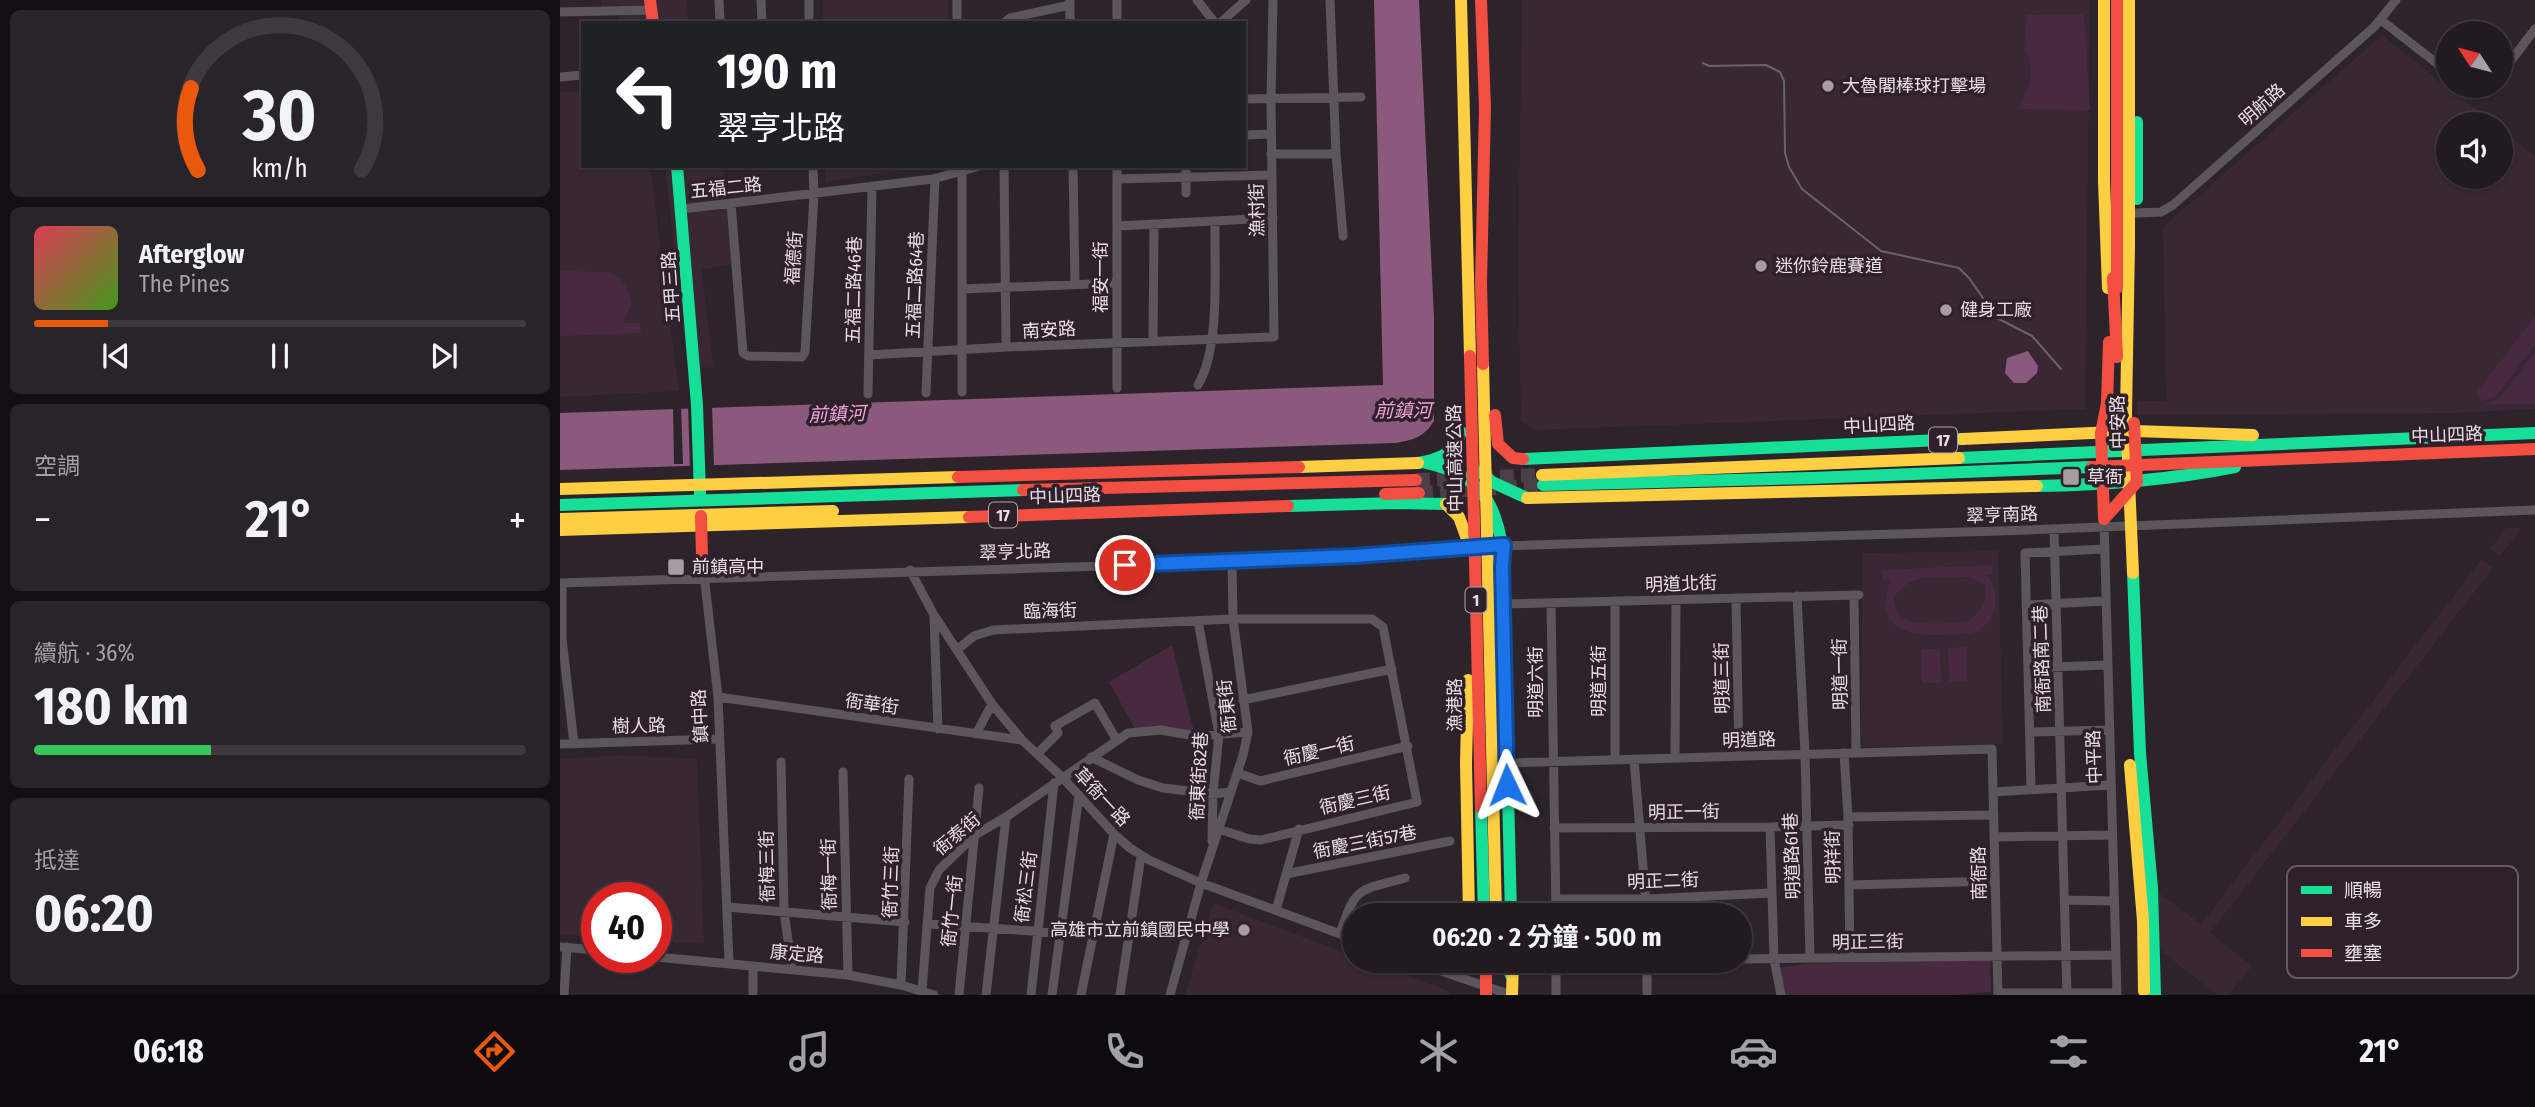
<!DOCTYPE html>
<html lang="zh-TW">
<head>
<meta charset="utf-8">
<style>
	body { margin:0; font-family:"Fira Sans Condensed","Noto Sans TC",sans-serif; background:#292429; color:#f1f3f6; height:100vh; display:flex; flex-direction:column; font-size:26px; white-space:nowrap }
	* { box-sizing:border-box; margin:0 }
	p { font-size:23px; color:#a2a1a5 }
	.icon { flex:none; width:38px; height:38px; fill:none; stroke:currentColor; stroke-width:2; stroke-linecap:round; stroke-linejoin:round }
	.map { position:relative; flex:1; overflow:hidden }
	.side { display:flex; flex-direction:column; gap:10px; padding:10px; background:#120f12; width:560px }
	.side>* { flex:none }
	.guide { position:absolute; left:21px; top:21px; width:665px; height:147px; border-radius:0px; box-shadow:0 2px 5px #0004,0 0 0 2px #3e393e; background:#202124; color:#fff; overflow:hidden }
	.needle { width:46px; rotate:306deg }
	.controls { position:absolute; left:1876px; top:21px; display:grid; gap:14px }
	.controls a { display:grid; place-items:center; width:77px; height:77px; border-radius:50%; background:#211b20; box-shadow:0 2px 5px #0004,0 0 0 2px #3e393e; font-size:35px }
	.speed { position:absolute; left:21px; top:882px; display:flex; gap:14px; font-size:35px; font-weight:700; text-align:center }
	.speed>* { display:grid; place-content:center; width:91px; height:91px; border-radius:50%; background:#211b20; box-shadow:0 2px 5px #0004,0 0 0 2px #3e393e; line-height:1 }
	.speed .limit { border:10px solid #d22; background:#fff; color:#111 }
	.pin { position:absolute; display:grid; place-items:center; width:60px; height:60px; color:#fff; margin:-30px; border:4px solid #fff; border-radius:50%; box-shadow:0 2px 7px #0007 }
	.me { position:absolute; width:77px; margin:-38px; rotate:358deg; stroke-linejoin:round; filter:drop-shadow(0 0 5px #0008) }
	.turn { display:flex; align-items:center; gap:24px; height:147px; padding:0 21px; font-size:32px }
	.turn .icon { width:91px; height:91px; stroke-width:2.5 }
	.turn b { display:block; font-size:49px; line-height:60px }
	.big { font-size:52px; font-weight:700; line-height:1.1 }
	.side .tile { flex:1; display:flex; flex-direction:column; justify-content:center; gap:10px; min-width:0; padding:0 24px; border-radius:10px; background:#292429 }
	.side .dial { align-items:center; gap:0 }
	.dial svg { height:182px; overflow:visible; fill:none; stroke:#3e393e; stroke-width:7; stroke-linecap:round; text-anchor:middle }
	.dial text { fill:#f1f3f6; stroke:none }
	.song { display:flex; align-items:center; gap:21px }
	.cover { width:84px; height:84px; border-radius:10px; background:linear-gradient(135deg,hsl(350 70% 55%),hsl(100 70% 35%)) }
	.played { height:7px; border-radius:4px; background:linear-gradient(90deg,#ea580c 15%,#3e393e 15%) }
	.keys { display:flex; justify-content:space-around; direction:ltr }
	.heat { display:flex; justify-content:space-between; align-items:center; font-size:38px; direction:ltr }
	.charge { height:10px; border-radius:5px; background:linear-gradient(90deg,#34c759 36%,#3e393e 0) }
	.trip { position:absolute; left:782px; top:903px; width:410px; height:70px; border-radius:35px; background:#211b20; box-shadow:0 2px 5px #0004,0 0 0 2px #3e393e; font-weight:700; line-height:70px; text-align:center }
	.tab-bar { display:flex; height:112px; justify-content:space-around; align-items:center; background:#0d0b0d; color:#a2a1a5 }
	.tab-bar .icon { width:49px; height:49px }
	.tab-bar .active { color:#ea580c }
	.tab-bar b { font-size:32px; color:#f1f3f6 }
	main { display:flex; flex:1; min-height:0 }
	.map>svg:first-child { display:block }
</style>
</head>
<body>
<main>
<section class="side">
<div class="tile dial"><svg viewBox="0 0 100 80">
<path d="M14 69A42 42 0 1 1 86 69"/>
<path d="M14 69A42 42 0 0 1 11 33" stroke="#ea580c"/>
<text x="50" y="56" font-size="32" font-weight="700">30</text>
<text x="50" y="72" font-size="11">km/h</text>
</svg></div>
<div class="tile">
<div class="song"><i class="cover"></i><div><b>Afterglow</b><p>The Pines</p></div></div>
<div class="played"></div>
<div class="keys"><svg class="icon" aria-label="previous" viewBox="0 0 24 24"><path d="M18 5L8 12l10 7zM5 5v14"/></svg><svg class="icon" aria-label="pause" viewBox="0 0 24 24"><path d="M8 5v14M16 5v14"/></svg><svg class="icon" aria-label="next" viewBox="0 0 24 24"><path d="M6 5l10 7-10 7zM19 5v14"/></svg></div>
</div>
<div class="tile"><p>空調</p>
<div class="heat"><a>−</a><b class="big">21°</b><a>+</a></div>
</div>
<div class="tile"><p>續航 · 36%</p><b class="big">180 km</b><div class="charge"></div></div>
<div class="tile"><p>抵達</p><b class="big">06:20</b></div>
</section>
<div class="map">
<svg width="1975" height="995" viewBox="0 0 1975 995">
	<rect width="100%" height="100%" fill="#2c242a"/>
	<path fill="#392734" d="M41,0h86l1,23h-69v-18l-17,2z
		M263,0h125v23h-125z
		M962,0h568l-5,409 -550,21 -14,-9 -3,-154z
		M1822,35l112,89h-46v53h53v-48l34,27v253l-79,4 -318,2v-14h28l-3,-174z
		M23,91v75h67l29,225 -119,6v-305z
		M105,166h58l9,98 -30,6 11,97 -25,3z
		M265,166h105l-105,16z
		M1946,528h16l-22,29 -10,-8z
		M1438,551l5,193 -142,3 1,-194z
		M1921,560l12,8 -283,365 42,33 -23,29h-12l-58,-46v-56l42,31z
		M61,755l76,4 7,184 -48,-1v-44h-59v39l-37,-3v-175z
		M653,903l141,53v5h13l82,30v4h-264z"/>
	<path fill="#482a40" fill-rule="evenodd" d="M1524,14l6,96 -72,-1 12,-26v-25l-6,-8 3,-35z
		M0,271l46,1c16,3 22,16 26,30l-9,21h17l1,10 -81,3z
		M1975,316v29l-39,51 -15,5 -3,-5v-5z
		M1975,352v52h-51l15,-5z
		M1432,565l1,9 -8,1c17,13 13,44 -6,55 -10,6 -26,4 -37,5 -38,1 -68,-9 -52,-54l-8,-2v-9zM1408,577l9,3 8,6c2,16 -3,25 -16,35 -16,2 -60,7 -70,-7 -3,-4 -4,-11 -5,-16 16,-27 46,-20 74,-21z
		M612,645l22,87 -30,-6 -29,3 -26,-47z
		M1407,647v35h-18l-1,-34z
		M1362,649h18l1,34h-19z
		M1430,958l1,34 -37,3h-171l-6,-27 30,-4z"/>
	<path fill="#8a597d" d="M814,0h45l15,318v103c-10,16 -20,19 -39,22l-835,27v-57l823,-28z
		M1468,351l10,15 -1,7 -11,10h-12l-9,-10 2,-15z"/>
	<path fill="#2c242a" d="M152,404l2,63 -24,1 -2,-63z
		M113,405h8l2,59h-9z"/>
	<g fill="none" stroke-linecap="round" stroke-linejoin="round">
		<path stroke="#484046" stroke-width="14" stroke-dasharray="14 7" stroke-linecap="butt" d="M856,480l126,-5
			M859,493l124,-8"/>
		<path stroke="#5c565a" stroke-width="9" d="M159,0l1,23
			M201,0l1,23
			M249,0v23
			M510,0v23
			M637,0l18,23
			M770,0l6,154 7,82
			M0,12l92,-2
			M1821,20l67,52
			M397,23v-23
			M444,23l6,-5 60,-13
			M557,23v-23
			M660,23l26,-23
			M1941,74l34,-45
			M0,77l23,-2
			M1906,86c9,7 16,5 25,0
			M684,99l117,-2
			M684,135l27,-1
			M711,154h65
			M444,166l2,181 268,-10 -3,-238 2,-99
			M513,166l2,118
			M626,166v27
			M400,168l2,3v221
			M557,179l155,-4
			M171,203l12,150 5,3 54,1 3,-5 9,-157 -1,-29
			M122,209l251,-30 47,-13
			M1576,213l25,-1 12,-7 201,-178 22,-27
			M557,226l156,-8
			M402,289l155,-6
			M593,341l1,-117
			M309,355l137,-8
			M638,385c23,-39 16,-118 17,-164
			M557,388v-222
			M366,393l9,-215
			M308,394l4,-208
			M1544,521l13,474
			M1494,529l13,466
			M938,546l501,-15 536,-21
			M142,557l16,140 11,265
			M350,570l24,45 58,89 30,36 40,37 52,57 16,14 19,12 52,23 153,56
			M0,583l672,-21 242,-14
			M2,583v55l12,106
			M1294,595l2,158
			M1237,596l8,158 5,204
			M1176,598l3,158
			M1055,601v159
			M991,603l5,312
			M943,604l356,-9
			M1466,605l80,-4
			M374,616l4,113
			M638,621l21,113 -6,60 -1,47
			M398,649l16,-13 19,-6 240,-11h139l11,8 34,175 -156,38 -12,-1 -30,-10
			M1468,668l80,-3
			M158,697l304,43
			M683,700l149,-31
			M1470,732l79,-2
			M416,734l16,-30
			M0,744l158,-5
			M1284,753l4,64
			M477,754l21,-21 -3,-7 40,-23 21,36
			M531,757l47,23 25,8 50,6 17,-2
			M1115,758l1,-157
			M1074,759l13,156
			M221,762l3,150 8,57
			M947,763l485,-14 6,246
			M283,772l5,203
			M678,773l22,8 148,-35
			M1471,789l-6,-236 79,-4
			M1433,792l118,-7
			M1210,827l79,-2
			M994,828l216,-1 4,132 7,36
			M1434,837l118,-2
			M726,874l164,-33
			M1290,885l145,-4
			M996,899h91l124,-6
			M1505,900l49,1
			M167,907l178,15
			M716,910l23,-81
			M368,924l165,11
			M780,934c16,-49 18,-43 65,-56
			M0,947l37,3
			M96,957l192,18 53,10 33,10
			M1290,958l-2,-141 146,-2
			M1180,959l376,-4
			M852,961l99,34
			M953,961h58
			M1087,961v34
			M193,966v29
			M341,985l8,-206
			M362,991l8,-103 9,-18 36,-35 31,-18 122,-84 33,-3 34,6 53,-4
			M1438,993h119
			M4,995l3,-48
			M399,995l20,-207
			M426,995l20,-178
			M471,995l23,-212
			M492,995l27,-200
			M521,995l33,-161
			M560,995l21,-139
			M610,995l31,-112 42,-128 5,-23 -15,-113 -1,-57
			M996,995v-34"/>
		<path stroke="#16e098" stroke-width="12" d="M1577,122v77
			M117,166l20,239 3,89
			M1399,458l576,-25
			M963,459l439,-20
			M858,463c21,-4 37,-9 43,-31
			M866,463c49,11 69,34 76,84l9,368
			M921,472l11,10 35,16
			M983,485l268,-7 281,-11
			M1477,486c67,-1 132,-6 198,-19
			M0,505l463,-15
			M728,506l108,-3 50,1
			M1573,573l7,180 12,135 3,107
			M921,808l3,107
			M944,961l8,16"/>
		<path stroke="#ffcf43" stroke-width="12" d="M901,0l9,356
			M1544,0v181l4,107
			M1569,0v245l-3,168 7,160
			M923,364l13,551
			M1402,439l173,-8 118,4
			M739,467l119,-4
			M982,475l417,-17
			M0,489l398,-12
			M967,498l510,-12
			M886,504l13,13 12,33
			M0,519l273,-8
			M0,530l409,-13
			M908,680l-2,83 3,152
			M1570,765l13,156 1,70
			M952,995l1,-34"/>
		<path stroke="#f24e42" stroke-width="12" d="M90,0l3,23
			M921,0l4,108 -4,174 2,82
			M1557,0v288
			M1553,278l4,79
			M910,356l11,452
			M935,415l3,29 15,14 10,1
			M1532,467l443,-18
			M398,477l341,-10
			M463,490l393,-10
			M825,494l34,-1
			M141,516l1,41
			M409,517l319,-11
			M1544,519l33,-37 -3,-59
			M1544,519l-3,-86 6,-30 2,-61
			M926,961v34"/>
		<path stroke="#686366" stroke-width="2" d="M1143,63l6,3 57,-1 14,7 4,9 1,72 4,14 13,22 79,62 78,17 10,10 28,40 35,18 29,33"/>
	</g>
	<g fill="none" stroke-linecap="round" stroke-linejoin="round">
		<g stroke="#114b97" stroke-width="18">
			<path id="route" d="M565,565l229,-9 150,-11 -2,21 5,219"/>
		</g>
		<use href="#route" stroke="#1a73e8" stroke-width="12"/>
	</g>
	<g fill="#a69da3" stroke="#2f212b" stroke-width="2.5">
		<circle cx="1268" cy="86" r="7"/>
		<circle cx="1201" cy="266" r="7"/>
		<circle cx="1386" cy="310" r="7"/>
		<rect x="1502" y="468" width="18" height="18" rx="3.5"/>
		<rect x="107" y="558" width="18" height="18" rx="3.5"/>
		<circle cx="684" cy="930" r="7"/>
	</g>
	<g text-anchor="middle" dominant-baseline="central" stroke-width="7" stroke-linejoin="round" paint-order="stroke">
		<g fill="#2f212b" stroke="#b0a5ac" stroke-width="2">
			<rect x="1369" y="427.5" width="28" height="25" rx="5"/>
			<rect x="429" y="502.5" width="28" height="25" rx="5"/>
			<rect x="905.5" y="587.5" width="21" height="25" rx="5"/>
		</g>
		<g font-size="16" font-weight="bold" fill="#e7dee4">
			<text x="1383" y="440">17</text>
			<text x="443" y="515">17</text>
			<text x="916" y="600">1</text>
		</g>
		<g font-size="18" fill="#e7dee4" stroke="#2f212b" text-anchor="start">
			<text x="1282" y="86">大魯閣棒球打擊場</text>
			<text x="1215" y="266">迷你鈴鹿賽道</text>
			<text x="1400" y="310">健身工廠</text>
			<text x="1527" y="477">草衙</text>
			<text x="132" y="567">前鎮高中</text>
			<text x="670" y="930" text-anchor="end">高雄市立前鎮國民中學</text>
		</g>
		<g font-size="18" fill="#e7dee4" stroke="#2f212b">
			<text transform="translate(1702 105) rotate(-42)">明航路</text>
			<text transform="translate(166 188) rotate(-6)">五福二路</text>
			<text transform="translate(697 210) rotate(-91)">漁村街</text>
			<text transform="translate(234 258) rotate(-86)">福德街</text>
			<text transform="translate(541 277) rotate(-90)">福安一街</text>
			<text transform="translate(355 285) rotate(-88)">五福二路64巷</text>
			<text transform="translate(111 287) rotate(-94)">五甲三路</text>
			<text transform="translate(294 290) rotate(-89)">五福二路46巷</text>
			<text transform="translate(489 330) rotate(-3)">南安路</text>
			<text transform="translate(1558 422) rotate(-91)">中安路</text>
			<text transform="translate(1319 425) rotate(-3)">中山四路</text>
			<text transform="translate(1887 435) rotate(-2)">中山四路</text>
			<text transform="translate(895 458) rotate(-91)">中山高速公路</text>
			<text transform="translate(505 496) rotate(-2)">中山四路</text>
			<text transform="translate(1442 515) rotate(-2)">翠亨南路</text>
			<text transform="translate(455 552) rotate(-2)">翠亨北路</text>
			<text transform="translate(1121 584) rotate(-2)">明道北街</text>
			<text transform="translate(490 611) rotate(-2)">臨海街</text>
			<text transform="translate(1482 659) rotate(-92)">南衙路南二巷</text>
			<text transform="translate(1280 674) rotate(-91)">明道一街</text>
			<text transform="translate(1162 678) rotate(-91)">明道三街</text>
			<text transform="translate(1039 681) rotate(-90)">明道五街</text>
			<text transform="translate(976 682) rotate(-90)">明道六街</text>
			<text transform="translate(312 704) rotate(8)">衙華街</text>
			<text transform="translate(895 705) rotate(-90)">漁港路</text>
			<text transform="translate(667 706) rotate(-96)">衙東街</text>
			<text transform="translate(140 716) rotate(-93)">鎮中路</text>
			<text transform="translate(79 726) rotate(-1)">樹人路</text>
			<text transform="translate(1189 740) rotate(-2)">明道路</text>
			<text transform="translate(759 751) rotate(-13)">衙慶一街</text>
			<text transform="translate(1534 757) rotate(-92)">中平路</text>
			<text transform="translate(639 776) rotate(-87)">衙東街82巷</text>
			<text transform="translate(542 797) rotate(47)">草衙一路</text>
			<text transform="translate(795 800) rotate(-13)">衙慶三街</text>
			<text transform="translate(1124 812) rotate(-1)">明正一街</text>
			<text transform="translate(397 834) rotate(-40)">衙泰街</text>
			<text transform="translate(805 842) rotate(-11)">衙慶三街57巷</text>
			<text transform="translate(1232 856) rotate(-92)">明道路61巷</text>
			<text transform="translate(1273 857) rotate(-91)">明祥街</text>
			<text transform="translate(207 866) rotate(-91)">衙梅三街</text>
			<text transform="translate(1419 873) rotate(-91)">南衙路</text>
			<text transform="translate(269 874) rotate(-91)">衙梅一街</text>
			<text transform="translate(1103 881) rotate(-2)">明正二街</text>
			<text transform="translate(331 882) rotate(-88)">衙竹三街</text>
			<text transform="translate(466 887) rotate(-83)">衙松三街</text>
			<text transform="translate(392 911) rotate(-84)">衙竹一街</text>
			<text transform="translate(1308 942) rotate(-1)">明正三街</text>
			<text transform="translate(237 954) rotate(5)">康定路</text>
		</g>
		<g font-size="19" font-style="italic" fill="#f2a2dc" stroke="#2f212b">
			<text x="843" y="410">前鎮河</text>
			<text transform="translate(277 414) rotate(-2)">前鎮河</text>
		</g>
	</g>
	<rect x="1727" y="866" width="231" height="112" rx="10" fill="#2f212b" stroke="#665a62" stroke-width="2"/>
	<rect x="1741" y="886" width="31" height="8" fill="#16e098"/>
	<rect x="1741" y="917" width="31" height="9" fill="#ffcf43"/>
	<rect x="1741" y="949" width="31" height="8" fill="#f24e42"/>
	<g font-size="19" fill="#e7dee4">
		<text x="1784" y="897">順暢</text>
		<text x="1784" y="928">車多</text>
		<text x="1784" y="960">壅塞</text>
	</g>
</svg>
<div class="controls">
<a><svg class="needle" viewBox="-14 -14 28 28"><path d="M0-13l5 13h-10z" fill="#e53935"/><path d="M0 13l5-13h-10z" fill="#a2a1a5"/></svg></a>
<a><svg class="icon" aria-label="sound" viewBox="0 0 24 24"><path d="M4 9h4l5-4v14l-5-4H4zM17 9q2 3 0 6"/></svg></a>
</div>
<div class="speed"><div class="limit">40</div></div>
<div class="pin" style="left:565px;top:565px;background:#d93025"><svg class="icon" aria-label="arrive" viewBox="0 0 24 24"><path d="M6 21V4h12l-3 4 3 4H6"/></svg></div>
<svg class="me" style="left:947px;top:785px" viewBox="-20 -20 40 40"><path d="M0-17L14 15 0 8-14 15z" fill="#1a73e8" stroke="#fff" stroke-width="4"/></svg>
<div class="trip">06:20 · 2 分鐘 · 500 m</div>
<div class="guide">
<div class="turn"><svg class="icon" aria-label="left" viewBox="0 0 24 24"><path d="M17 20v-9H6M10 6l-5 5 5 5"/></svg><div><b>190 m</b>翠亨北路</div></div>
</div>
</div>
</main>
<nav class="tab-bar">
<b>06:18</b>
<svg class="icon active" aria-label="directions" viewBox="0 0 24 24"><path d="M12 3l9 9-9 9-9-9zM9 14v-3h6M13 9l2 2-2 2"/></svg>
<svg class="icon" aria-label="music" viewBox="0 0 24 24"><path d="M9 18V5l10-2v13"/><circle cx="6" cy="18" r="3"/><circle cx="16" cy="16" r="3"/></svg>
<svg class="icon" aria-label="phone" viewBox="0 0 24 24"><path d="M5 4h4l2 5-3 2q2 4 5 5l2-3 5 2v4C11 20 4 13 5 4z"/></svg>
<svg class="icon" aria-label="climate" viewBox="0 0 24 24"><path d="M12 3v18M4 7l16 10M4 17L20 7"/></svg>
<svg class="icon" aria-label="car" viewBox="0 0 24 24"><path d="M5 17H2v-5l4-1 3-4h7l3 4 3 1v5h-3M9 17h6M6 11h13"/><circle cx="7" cy="17" r="2"/><circle cx="17" cy="17" r="2"/></svg>
<svg class="icon" aria-label="filters" viewBox="0 0 24 24"><path d="M4 7h16M4 17h16"/><circle cx="9" cy="7" r="2"/><circle cx="15" cy="17" r="2"/></svg>
<b>21°</b>
</nav>
</body>
</html>
